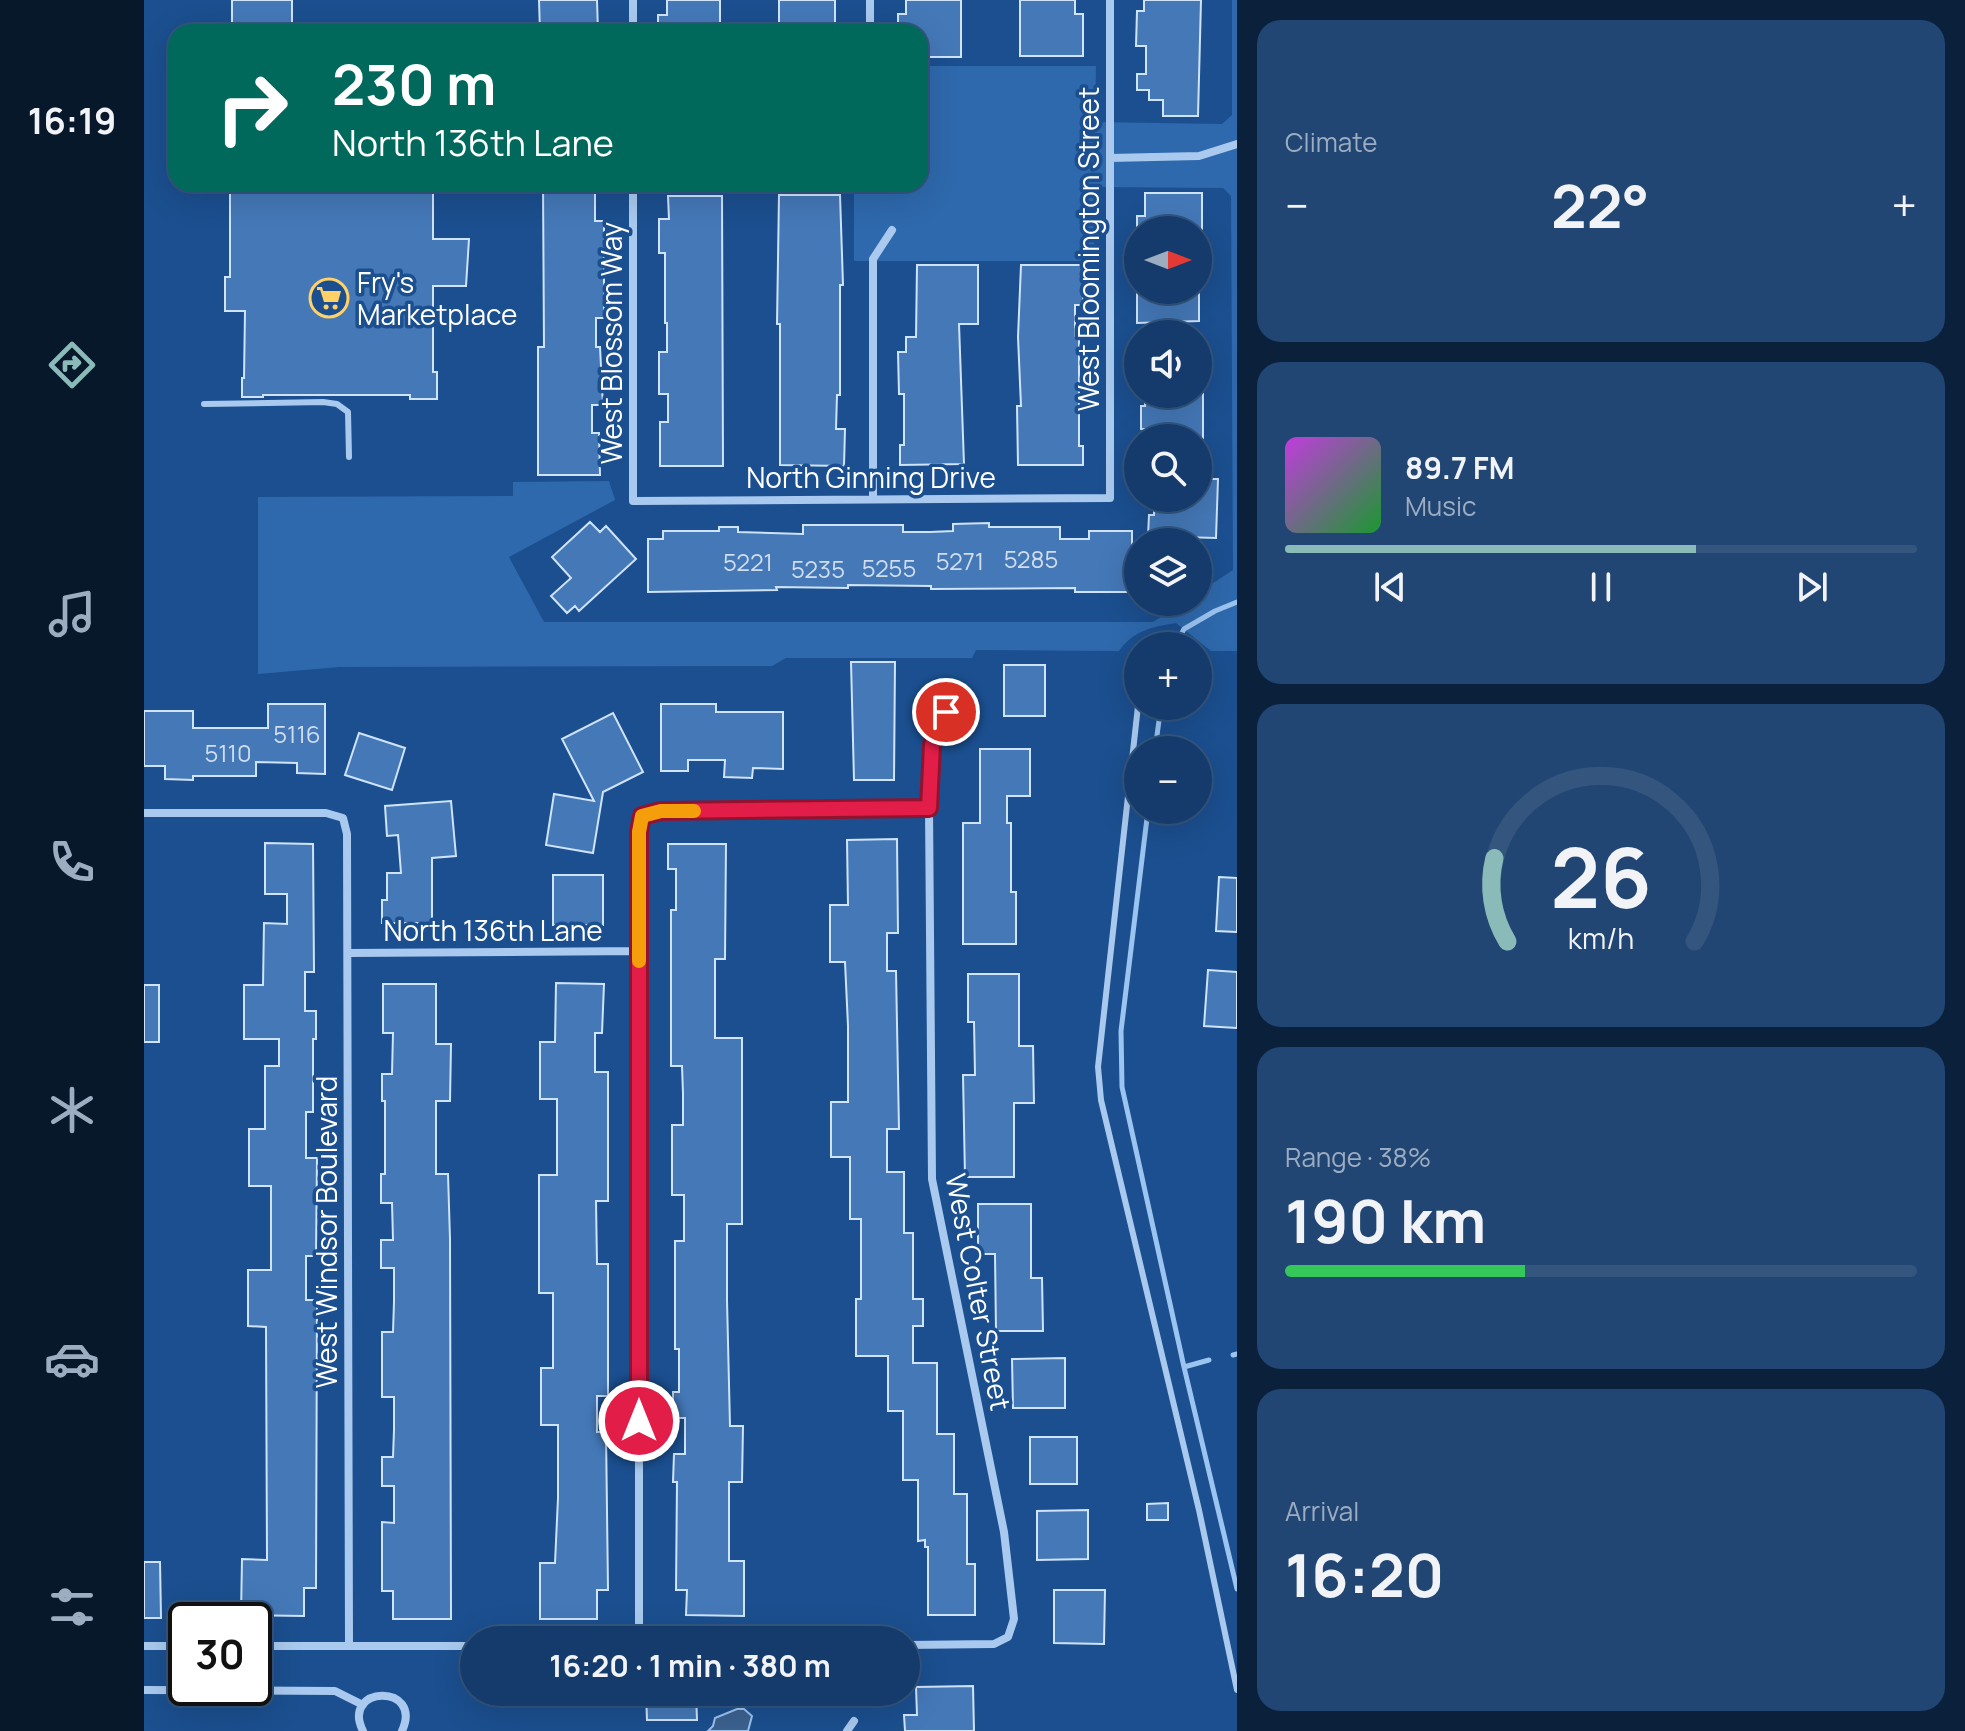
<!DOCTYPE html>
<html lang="en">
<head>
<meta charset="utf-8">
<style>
	body { margin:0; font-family:Manrope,sans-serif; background:#214673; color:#f1f3f6; height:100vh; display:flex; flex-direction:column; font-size:30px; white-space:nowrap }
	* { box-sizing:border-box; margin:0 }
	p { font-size:26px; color:#9dadc1 }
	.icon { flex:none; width:44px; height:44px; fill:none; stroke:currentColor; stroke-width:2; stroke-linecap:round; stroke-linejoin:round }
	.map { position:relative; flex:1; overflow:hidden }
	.panel { display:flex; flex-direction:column; gap:20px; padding:20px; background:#0b203b; width:728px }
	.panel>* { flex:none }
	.banner { position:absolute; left:24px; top:24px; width:760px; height:168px; border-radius:24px; box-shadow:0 8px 32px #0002,0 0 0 2px #33557e; background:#00695c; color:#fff; overflow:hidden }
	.needle { width:52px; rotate:90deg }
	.tools { position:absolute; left:980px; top:216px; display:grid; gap:16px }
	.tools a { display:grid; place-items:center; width:88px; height:88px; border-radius:50%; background:#143b6b; box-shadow:0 8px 32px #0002,0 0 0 2px #33557e; font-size:40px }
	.speed { position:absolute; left:24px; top:1602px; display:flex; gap:16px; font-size:40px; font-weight:700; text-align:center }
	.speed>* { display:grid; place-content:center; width:104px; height:104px; border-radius:50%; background:#143b6b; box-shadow:0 8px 32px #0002,0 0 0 2px #33557e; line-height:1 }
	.speed .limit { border:4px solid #111; border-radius:12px; background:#fff; color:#111 }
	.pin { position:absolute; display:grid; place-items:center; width:68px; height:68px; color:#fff; margin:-34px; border:4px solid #fff; border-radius:50%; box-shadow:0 2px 8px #0007 }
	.me { position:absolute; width:88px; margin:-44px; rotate:0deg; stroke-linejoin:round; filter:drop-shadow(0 0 6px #0008) }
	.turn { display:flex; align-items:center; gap:28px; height:168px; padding:0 32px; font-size:36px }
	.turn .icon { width:104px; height:104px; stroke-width:2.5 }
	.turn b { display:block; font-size:56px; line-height:68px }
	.big { font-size:60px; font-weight:700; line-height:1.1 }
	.panel .tile { flex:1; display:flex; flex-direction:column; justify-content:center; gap:12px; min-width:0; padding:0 28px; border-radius:24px; background:#214673 }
	.panel .dial { align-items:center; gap:0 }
	.dial svg { height:208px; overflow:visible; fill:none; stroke:#33557e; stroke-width:7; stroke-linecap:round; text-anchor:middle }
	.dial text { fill:#f1f3f6; stroke:none }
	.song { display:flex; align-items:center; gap:24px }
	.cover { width:96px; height:96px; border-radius:12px; background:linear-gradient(135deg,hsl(290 70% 55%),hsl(130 70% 35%)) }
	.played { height:8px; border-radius:4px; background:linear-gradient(90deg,#8bbbb9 65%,#33557e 65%) }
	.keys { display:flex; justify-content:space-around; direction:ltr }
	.heat { display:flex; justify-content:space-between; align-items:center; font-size:44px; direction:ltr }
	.charge { height:12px; border-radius:6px; background:linear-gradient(90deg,#34c759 38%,#33557e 0) }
	.trip { position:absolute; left:316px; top:1626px; width:460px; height:80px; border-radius:40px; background:#143b6b; box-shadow:0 8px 32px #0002,0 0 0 2px #33557e; font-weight:700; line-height:80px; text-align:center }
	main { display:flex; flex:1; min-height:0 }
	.tab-bar { display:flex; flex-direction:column; width:144px; justify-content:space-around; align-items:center; background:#08182b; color:#9dadc1 }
	.tab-bar .icon { width:56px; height:56px }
	.tab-bar .current { color:#8bbbb9 }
	.tab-bar b { font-size:36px; color:#f1f3f6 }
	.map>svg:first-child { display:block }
</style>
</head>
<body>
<main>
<nav class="tab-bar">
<b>16:19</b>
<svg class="icon current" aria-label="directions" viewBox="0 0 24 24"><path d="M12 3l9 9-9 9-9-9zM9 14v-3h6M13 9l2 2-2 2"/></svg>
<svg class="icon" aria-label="music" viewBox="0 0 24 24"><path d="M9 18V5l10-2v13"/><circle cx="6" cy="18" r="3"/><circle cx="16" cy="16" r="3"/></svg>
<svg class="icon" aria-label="phone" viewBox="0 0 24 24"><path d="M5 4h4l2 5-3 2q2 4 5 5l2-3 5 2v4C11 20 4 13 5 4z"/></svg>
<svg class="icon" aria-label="climate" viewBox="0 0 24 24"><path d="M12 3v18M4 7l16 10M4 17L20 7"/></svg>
<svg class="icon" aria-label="car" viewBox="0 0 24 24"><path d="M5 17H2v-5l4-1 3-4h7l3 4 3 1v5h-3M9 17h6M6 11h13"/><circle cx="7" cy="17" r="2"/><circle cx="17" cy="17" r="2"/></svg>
<svg class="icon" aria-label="filters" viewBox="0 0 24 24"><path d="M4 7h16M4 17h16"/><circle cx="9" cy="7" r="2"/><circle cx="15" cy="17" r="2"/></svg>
</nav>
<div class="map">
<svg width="1093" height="1731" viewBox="0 0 1093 1731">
	<rect width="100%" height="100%" fill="#1b4f8f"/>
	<path fill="#2e69ad" d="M1088,0h5v651h-26l-35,-28c-24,4 -42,7 -57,28l-143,-1 -4,8h-186l-14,8 -432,1 -82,7v-177l255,-1v-14l96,-1 6,19 -106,57 35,65h609l32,-20h13v-9l35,-23 -2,-374 -8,-8 -128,-1 -1,74h-240v-72h-207v-5h273v-118h176l-1,56 127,2 10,-9z"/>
	<path fill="#3c6290" stroke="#9cc4f0" stroke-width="2" d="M593,1709h7l8,7 -4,15h-40l5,-5 2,-8z"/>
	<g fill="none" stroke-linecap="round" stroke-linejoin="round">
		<path stroke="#9cc4f0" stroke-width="5" d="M1031,646l9,-17 31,-18 22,-9
			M1011,750l6,-44
			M1004,810l-27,221 1,56 62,280 53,222
			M1089,1355l4,-1
			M1040,1367l25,-7"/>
	</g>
	<path fill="#4478b7" stroke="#cfe3fa" stroke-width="2" d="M88,0h60v32h-60z
		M395,0h58l1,32h-58z
		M523,0h53v32h-62v-17h9z
		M635,0h56v32h-56z
		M762,0h55v57h-40l-1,-25h-22v-18h8z
		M876,0h55v14h8v42h-63z
		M1000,0h57l-3,116h-35v-16h-14v-10h-12v-16h9v-28h-10l1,-35h7z
		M86,184h203v55h36l-3,47h-33v86h4v27h-27v-4h-147v2h-21v-19h2l1,-67h-20v-34h5z
		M399,184h52v37h9v97h-8v29h4l3,58h-11v28h7l1,42h-62v-128h6z
		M1001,193h57v37h-65v-14h8z
		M635,195h61l3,90h-3v110h-3l-1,34h9l-1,37 -64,-1v-141h-3z
		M524,196h54l1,270h-63v-44h8v-28h-9v-42h8v-29h-2v-70h-6v-34h10z
		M773,265h61v59h-19l5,140 -64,1v-20h4v-51h-5l-1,-42h8v-15h10z
		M877,265h62v40h-8v31l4,-1v111h4v19h-65l-1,-59h4l-3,-69z
		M993,290h62v31l-62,2z
		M1001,394h58v44h-47v-9h-15v-23h4z
		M1054,479h20l-2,59 -68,-2 1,-21h5v-17h44z
		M446,522l10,10 6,-6 30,33 -57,52 -4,-5 -8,7 -16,-17 20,-18 -19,-21z
		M845,523v4h71v12h29v-8h43v61h-57v-4l-144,1v-3l-83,-1v3l-72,-1 1,3 -129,2v-53h15v-8h56v-4h19v5l65,2v-9h100v7h27l23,-1v-7z
		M707,662h44l-1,118h-40z
		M860,665h41v51h-41z
		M124,704h57v70l-28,-1v-10l-41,-1v14h-63v4l-28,-1v-13h-21v-55h49v17h75z
		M517,704h55v8h67v57l-30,-1 -1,10 -28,-1 1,-17h-37v11h-27z
		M469,713l30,59 -40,20 -10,61 -47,-8 8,-51 40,7 -32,-62z
		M215,733l46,15 -13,42 -47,-15z
		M836,749h50v47h-23v27h4v69h5v52h-53v-121h17z
		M307,801l5,55 -24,2v65h-50v-23h5v-27h14l-3,-38 -11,1 -2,-30z
		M753,839l1,94h-11v38h9l3,158h-12v43h17v61h9v66h10v27h-10v37h24v71h17v60h13v70h8v51h-47v-68h-3v-7l-7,1v-61h-15v-69h-15v-55h-32v-57h5v-80h-11v-62h-19v-55h17v-76l-3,-64h-15v-57h18l-1,-65z
		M121,843l48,1 1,128h-9v39h11v28h-3v73h-7v46h11l-1,98h-10v44h11l-1,288h-12v28l-63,-1 1,-56 25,1 -1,-233 -18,-1v-56h23v-84h-22v-57h16v-63h14v-27h-35v-54h19l1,-62 23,1v-30h-22z
		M524,844h58l-1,115h-10v79h27v186h-15v76l3,126h13l-1,56h-13v79h15v55l-58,-1 1,-25h-11l1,-108h-4l1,-28h11v-36h-12v-26h6v-43h-4v-108h9v-46h-12v-70h11v-31l-1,-28h-11v-156h5v-41h-8z
		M409,875h50v50h-50z
		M1075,877l18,1v54l-21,-1z
		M1064,970l29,2v56l-33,-2z
		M824,974h51v72h14l1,57h-20v74h-49l-2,-102h12l-1,-53h-6z
		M412,983l48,1 -2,49h-7v39h13v129h-12l1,63h11v132h-11v36h9l2,158h-11v29h-57v-56h15l3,-65v-73h-17v-57h12v-75h-14v-118h18v-76h-17v-57h15z
		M239,984h53v60h15l-1,57h-14v73h12l2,65 1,380h-58v-28h-11v-69l12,1v-37h-12v-29h11l1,-27v-33h-12v-65h11l1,-30v-34h-13v-28h12l-1,-37h-11v-29h4v-73h-3v-27h10l1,-41h-10z
		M0,985h15v57h-15z
		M834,1204h53v74h11l1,53h-47l-1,-77h-17z
		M921,1358v50h-52l-1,-49z
		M886,1437h47v47h-47z
		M1024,1503v17h-21v-16z
		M944,1510v49l-51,1v-49z
		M0,1562h16l1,56h-17z
		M910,1590h51l-1,54 -50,-1z
		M829,1686l1,45h-69l-1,-16h13l-1,-28z
		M502,1692h50l1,28h-50z"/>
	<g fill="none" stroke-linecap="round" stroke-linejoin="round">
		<path stroke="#a9c9ee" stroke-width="6" d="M60,404l119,-2 14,2 11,8 1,45
			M994,706l-40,361 3,33 98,410 38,180"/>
		<path stroke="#a9c9ee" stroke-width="8" d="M489,0v32
			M726,0v32
			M966,158l89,-2 38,-12
			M489,184v317l477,-3v-498
			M729,499v-240l19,-29
			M0,813h182l17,5 4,16 2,812
			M204,953l291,-2
			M495,1640v-808l3,-16 19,-5 268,-3
			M762,1645l88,-1 14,-7 6,-18 -10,-87 -72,-353 -3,-371 3,-63 14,-33
			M0,1646h42
			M110,1646h220
			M0,1690l191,1 28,14
			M219,1731c-23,-46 61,-48 39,0
			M703,1731l7,-10"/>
	</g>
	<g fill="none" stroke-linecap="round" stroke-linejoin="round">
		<g stroke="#92132f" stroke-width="20">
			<path id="route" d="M495,1421v-589l3,-16 19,-5 268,-3 3,-63 14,-33"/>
		</g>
		<use href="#route" stroke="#e11d48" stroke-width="14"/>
		<path stroke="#f59e0b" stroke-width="14" d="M495,961v-129l3,-16 19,-5h33"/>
	</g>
	<defs>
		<g id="supermarket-ring" transform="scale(2)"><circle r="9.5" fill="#1b4f8f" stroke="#ffd166" stroke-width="1.5"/><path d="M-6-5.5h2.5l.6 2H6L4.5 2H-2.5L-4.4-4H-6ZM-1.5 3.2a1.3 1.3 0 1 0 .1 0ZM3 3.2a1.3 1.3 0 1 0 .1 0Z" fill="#ffd166"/></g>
	</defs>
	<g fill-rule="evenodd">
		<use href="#supermarket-ring" x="185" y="298"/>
	</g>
	<g text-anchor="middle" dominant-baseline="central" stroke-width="7" stroke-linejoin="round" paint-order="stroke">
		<g font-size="24" fill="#d0dded">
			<text x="887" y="558">5285</text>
			<text x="816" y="560">5271</text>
			<text x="604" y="561">5221</text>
			<text x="745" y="567">5255</text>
			<text x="674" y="568">5235</text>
			<text x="153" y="733">5116</text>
			<text x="84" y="752">5110</text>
		</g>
		<g font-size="28" fill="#fff" stroke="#1b4f8f">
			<text transform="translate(944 249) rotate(-90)">West Bloomington Street</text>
			<text transform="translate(467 343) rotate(-90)">West Blossom Way</text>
			<text x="727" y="477">North Ginning Drive</text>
			<text x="349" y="930">North 136th Lane</text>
			<text transform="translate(182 1232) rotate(-90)">West Windsor Boulevard</text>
			<text transform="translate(835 1292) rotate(79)">West Colter Street</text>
		</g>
		<g font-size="28" fill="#fff" stroke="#1b4f8f" text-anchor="start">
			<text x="213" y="282">Fry's<tspan x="213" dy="32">Marketplace</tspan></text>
		</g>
	</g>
</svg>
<div class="tools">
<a><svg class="needle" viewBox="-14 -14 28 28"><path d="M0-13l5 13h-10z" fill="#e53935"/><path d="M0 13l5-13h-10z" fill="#9dadc1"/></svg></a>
<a><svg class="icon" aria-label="sound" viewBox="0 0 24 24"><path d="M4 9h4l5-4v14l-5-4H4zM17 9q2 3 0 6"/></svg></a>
<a><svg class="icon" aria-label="search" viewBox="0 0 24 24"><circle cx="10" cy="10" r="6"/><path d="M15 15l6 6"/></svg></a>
<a><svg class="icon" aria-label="layers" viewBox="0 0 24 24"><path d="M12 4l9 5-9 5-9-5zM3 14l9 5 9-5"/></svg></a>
<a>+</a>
<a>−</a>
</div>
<div class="speed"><div class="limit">30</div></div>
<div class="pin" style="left:802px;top:712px;background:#d93025"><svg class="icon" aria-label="arrive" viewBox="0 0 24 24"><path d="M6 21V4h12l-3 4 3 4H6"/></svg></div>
<svg class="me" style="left:495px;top:1421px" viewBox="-20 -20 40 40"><circle r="17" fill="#e11d48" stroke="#fff" stroke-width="3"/><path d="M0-11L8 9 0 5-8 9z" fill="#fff"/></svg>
<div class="trip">16:20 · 1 min · 380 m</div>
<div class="banner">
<div class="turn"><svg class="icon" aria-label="right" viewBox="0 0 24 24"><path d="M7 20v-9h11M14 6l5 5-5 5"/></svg><div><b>230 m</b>North 136th Lane</div></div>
</div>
</div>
<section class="panel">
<div class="tile"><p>Climate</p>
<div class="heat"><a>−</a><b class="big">22°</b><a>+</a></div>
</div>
<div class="tile">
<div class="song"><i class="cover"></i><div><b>89.7 FM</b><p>Music</p></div></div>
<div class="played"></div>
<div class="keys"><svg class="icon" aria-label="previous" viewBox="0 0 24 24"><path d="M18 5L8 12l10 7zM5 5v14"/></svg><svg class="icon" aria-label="pause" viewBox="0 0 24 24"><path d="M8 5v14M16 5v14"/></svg><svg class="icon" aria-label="next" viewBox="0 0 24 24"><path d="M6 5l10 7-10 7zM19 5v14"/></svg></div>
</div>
<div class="tile dial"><svg viewBox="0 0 100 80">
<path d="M14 69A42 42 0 1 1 86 69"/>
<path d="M14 69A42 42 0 0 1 9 37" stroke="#8bbbb9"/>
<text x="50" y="56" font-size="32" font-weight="700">26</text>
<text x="50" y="72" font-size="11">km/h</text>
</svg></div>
<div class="tile"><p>Range · 38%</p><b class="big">190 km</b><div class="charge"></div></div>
<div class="tile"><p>Arrival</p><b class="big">16:20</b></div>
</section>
</main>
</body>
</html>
